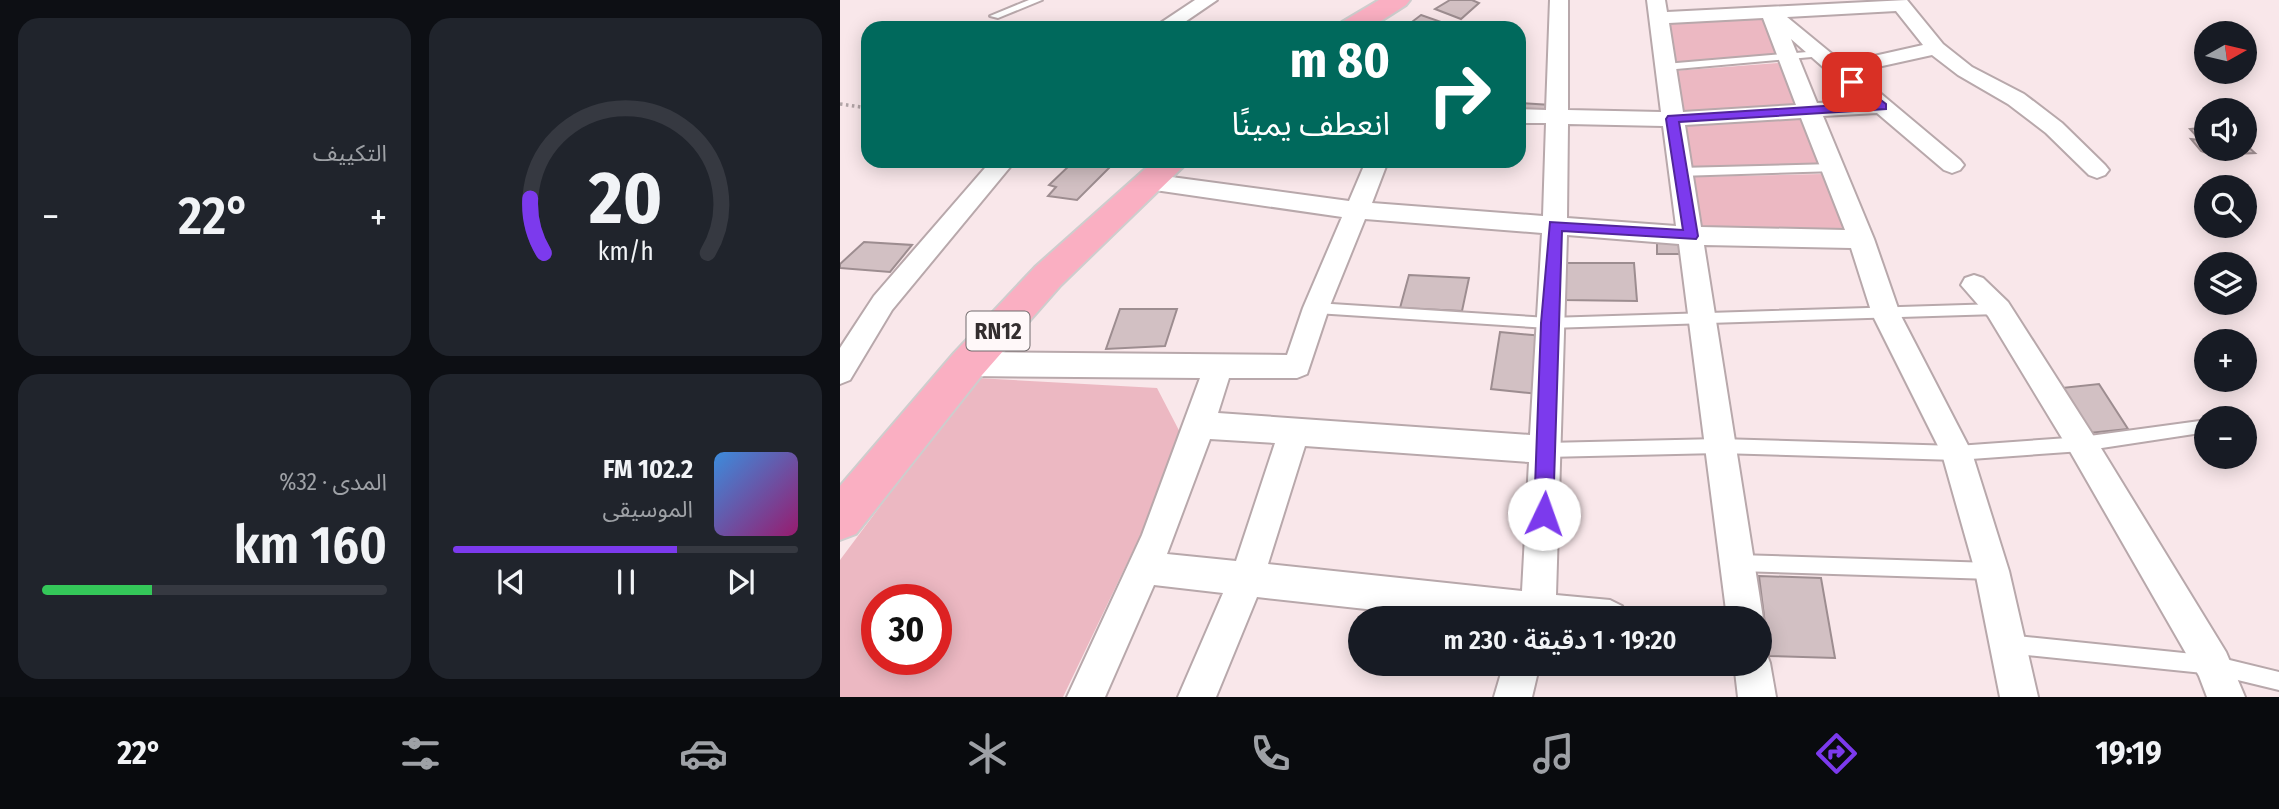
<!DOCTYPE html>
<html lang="ar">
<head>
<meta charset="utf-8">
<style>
	body { margin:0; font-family:"Fira Sans Condensed","Noto Sans Arabic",sans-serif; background:#20242c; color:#f1f3f6; direction:rtl; height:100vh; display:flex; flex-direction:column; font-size:26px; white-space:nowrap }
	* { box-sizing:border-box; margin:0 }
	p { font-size:23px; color:#9ea1a6 }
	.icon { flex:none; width:38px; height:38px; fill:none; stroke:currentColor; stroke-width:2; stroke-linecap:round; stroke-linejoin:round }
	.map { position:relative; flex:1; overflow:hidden; direction:ltr }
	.drawer { display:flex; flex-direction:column; gap:18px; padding:18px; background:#0d0f14; width:840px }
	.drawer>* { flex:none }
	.top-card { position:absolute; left:21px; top:21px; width:665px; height:147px; border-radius:21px; box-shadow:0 4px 18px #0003; direction:rtl; background:#00695c; color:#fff; overflow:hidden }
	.needle { width:46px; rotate:82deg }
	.controls { position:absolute; left:1354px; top:21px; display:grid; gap:14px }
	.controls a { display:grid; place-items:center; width:63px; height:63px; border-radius:50%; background:#171b24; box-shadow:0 4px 18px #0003; font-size:35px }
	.speed { position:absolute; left:21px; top:584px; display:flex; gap:14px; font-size:35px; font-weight:700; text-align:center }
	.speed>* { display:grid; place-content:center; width:91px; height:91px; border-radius:50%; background:#171b24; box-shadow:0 4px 18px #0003; line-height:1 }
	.speed .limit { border:10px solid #d22; background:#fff; color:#111 }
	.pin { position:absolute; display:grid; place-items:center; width:60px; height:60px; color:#fff; margin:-30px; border-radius:14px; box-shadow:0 4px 10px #0006 }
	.me { position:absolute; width:77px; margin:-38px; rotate:3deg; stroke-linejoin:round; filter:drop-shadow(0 0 5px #0008) }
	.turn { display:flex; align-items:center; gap:24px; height:147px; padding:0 21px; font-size:32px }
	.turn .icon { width:91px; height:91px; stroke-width:2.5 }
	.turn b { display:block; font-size:49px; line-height:60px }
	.big { font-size:52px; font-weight:600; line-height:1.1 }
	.drawer .card { flex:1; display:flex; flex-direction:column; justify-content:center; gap:10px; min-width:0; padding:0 24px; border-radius:21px; background:#20242c }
	.drawer .dial { align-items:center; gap:0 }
	.dial svg { height:182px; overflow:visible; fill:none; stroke:#363941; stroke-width:7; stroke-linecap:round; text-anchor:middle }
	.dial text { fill:#f1f3f6; stroke:none }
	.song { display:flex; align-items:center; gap:21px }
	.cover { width:84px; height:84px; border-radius:10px; background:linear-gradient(135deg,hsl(210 70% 55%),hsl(320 70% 35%)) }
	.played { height:7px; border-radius:4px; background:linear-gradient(90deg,#7c3aed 65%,#363941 65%) }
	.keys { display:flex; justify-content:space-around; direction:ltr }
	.heat { display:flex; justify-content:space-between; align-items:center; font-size:38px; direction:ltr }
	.charge { height:10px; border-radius:5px; background:linear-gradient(90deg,#34c759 32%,#363941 0) }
	.drawer .tiles { flex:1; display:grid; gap:18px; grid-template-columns:repeat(2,1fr) }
	.trip { position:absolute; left:508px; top:606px; width:424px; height:70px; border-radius:35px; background:#171b24; box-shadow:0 4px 18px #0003; font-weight:600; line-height:70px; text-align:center; direction:rtl }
	.menu { display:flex; height:112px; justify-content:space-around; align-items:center; background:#090b0e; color:#9ea1a6 }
	.menu .icon { width:49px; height:49px }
	.menu .current { color:#7c3aed }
	.menu b { font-size:32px; color:#f1f3f6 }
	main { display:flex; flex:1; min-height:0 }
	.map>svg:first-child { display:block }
</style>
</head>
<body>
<main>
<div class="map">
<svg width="1439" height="697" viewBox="0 0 1439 697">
	<rect width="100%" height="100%" fill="#f9e7ea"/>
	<path fill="#ecb8c2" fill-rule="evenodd" d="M923,16l17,38 -108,9 -6,-42z
		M938,63l21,43 -118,8 -8,-43z
		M960,117l21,46 -130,4 -8,-43z
		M983,174l25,54 -147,2 -10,-53z
		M136,378l181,10 28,54 -122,255h-223v-137zM37,600h59v60h-59z"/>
	<path fill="#d2c0c3" stroke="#9d8d90" stroke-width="2" d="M610,0h22l7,3 -18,16 -26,-10z
		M581,15l26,9 -5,4h-38z
		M679,103l32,2 -1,8 -31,-2z
		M1367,127v22h38v-5l10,9 -44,2 -10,-4 -10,-12 9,1 -10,-11z
		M253,161h23l-39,39 -29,-4 8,-9 -7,-2 24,-23 15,2z
		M817,241l23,1 1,12h-24z
		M24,242l48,3 -22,27 -50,-4v-4z
		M725,263h69l3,38 -73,-1z
		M569,275l60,3 -7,33 -62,-3z
		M280,309h57l-12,37 -59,3z
		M660,332l43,4 -4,58 -48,-5z
		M1259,384l29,45 -49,5 -27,-45z
		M919,576l62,2 14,80 -66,-2z"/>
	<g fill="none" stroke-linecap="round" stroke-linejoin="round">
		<g stroke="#b8a8ab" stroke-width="4">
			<path id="service" d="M189,0h13l-44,18 -8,-2z
				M979,51l5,3 -1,2 -158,14 -5,-3 5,-3z
				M993,164l6,4 -2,3 -158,5 -6,-4 6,-4z
				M476,303l233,15 449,-14 7,5 -7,5 -449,14 -233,-15 -7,-5z
				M1367,420v12l-125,19 -125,9 -238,-7 -173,4 -5,-2 -3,-5 3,-5 5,-2 173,-4 238,7 125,-9z
				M898,555l254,8 6,2 3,6 -3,6 -6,2 -254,-8 -6,-2 -2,-6 2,-6z
				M1167,635l206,21 66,16v18l-66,-16 -206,-21 -6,-3 -3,-6 3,-6z"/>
		</g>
		<g stroke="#b8a8ab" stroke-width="4">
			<path id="minor" d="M355,0h22l-41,28h-23z
				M710,0h18v110l93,2 -14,-112h18l2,12 240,-12 36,44 29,23 52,27 38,29 43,42 4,5 -4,5 -8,3 -8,-3 -43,-42 -38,-29 -50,-29 -26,-20 -77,17 105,88 4,5 -4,5 -8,3 -8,-3 -67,-57 -54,3 51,123 26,75 72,139 37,118 29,126h-38l-25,-126 -33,-117 -70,-140 -21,-66 -147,-3 59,373 -4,9v-9h-32l-48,-374 -112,-9 -11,360 54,5 12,6 6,12h-180l-191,-21 -41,100h-38l45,-104 -69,-8 -49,112h-38l75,-162 58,-157 -232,-2 -10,-4 -4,-8 4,-8 10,-4 319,3 16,-47 39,-91 -201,-29 -4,-6 4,-6 8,-2 200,27 17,-40h22l-16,42 171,13 3,-93h-27v-14l27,1zM1056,11l27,34 -80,18 -56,-46zM923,18l33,87 -113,7 -14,-89zM951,39l71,62 -45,2zM961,118l44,112 -144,-3 -16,-102zM728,124l95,2 13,100 -109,-8zM525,219l177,14 -12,202 -312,-22 11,-35h68l10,-4 22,-66zM370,439l65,4 -39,118 -69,-7zM465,446l224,16 -7,129 -254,-27z
				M151,161h24l-123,149 -42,70 -10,4v-36l34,-52z
				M1134,275l9,3 25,24 85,133 133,217 19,45h-38l-8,-21 -128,-223 -83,-137 -27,-31 4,-7z
				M919,648l6,2 5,13 6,34h-38l-4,-34h25z
				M664,663h36l-8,34h-38z"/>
		</g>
		<g stroke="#cecdcd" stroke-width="4">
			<path id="primary" d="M539,0h31l-4,5 -36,23h-32l4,-6z
				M314,161h35l-128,124 -79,90 -126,159 -16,6v-54l114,-133 81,-86z"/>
		</g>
		<path stroke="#b2a5a7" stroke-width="3.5" stroke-dasharray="2.5 3.5" stroke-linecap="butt" d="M0,104l28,4"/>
		<use href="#service" fill="#fff" fill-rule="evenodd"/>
		<use href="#minor" fill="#fff" fill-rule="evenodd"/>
		<use href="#primary" fill="#faafc2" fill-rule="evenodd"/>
	</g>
	<path fill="#7c3aed" stroke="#51269a" stroke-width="2" d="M1012,78l34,26v5l-207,13 19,114 -2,3 -134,-8 -9,283 -3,6 -6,3 -7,-3 -3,-6 7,-191 9,-101 133,8 -17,-111 2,-3 202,-13 -23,-19 -1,-2z"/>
	<g text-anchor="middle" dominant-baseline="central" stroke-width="6" stroke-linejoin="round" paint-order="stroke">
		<rect fill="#fff8f9" stroke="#716b6c" stroke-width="2" x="126.5" y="311.5" width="63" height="39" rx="5"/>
		<g font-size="23" font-weight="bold" fill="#342e2f">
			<text x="158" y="331">RN12</text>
		</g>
	</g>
</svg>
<div class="controls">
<a><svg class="needle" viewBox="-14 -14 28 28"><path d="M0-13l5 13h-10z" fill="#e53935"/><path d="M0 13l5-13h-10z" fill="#9ea1a6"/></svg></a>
<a><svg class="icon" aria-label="sound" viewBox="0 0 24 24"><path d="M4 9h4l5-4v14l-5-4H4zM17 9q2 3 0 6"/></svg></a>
<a><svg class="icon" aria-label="search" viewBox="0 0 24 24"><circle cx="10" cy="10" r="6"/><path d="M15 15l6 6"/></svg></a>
<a><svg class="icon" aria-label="layers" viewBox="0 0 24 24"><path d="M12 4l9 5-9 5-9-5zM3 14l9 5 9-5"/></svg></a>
<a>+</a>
<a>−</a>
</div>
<div class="speed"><div class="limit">30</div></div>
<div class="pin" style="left:1012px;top:82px;background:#d93025"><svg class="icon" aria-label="arrive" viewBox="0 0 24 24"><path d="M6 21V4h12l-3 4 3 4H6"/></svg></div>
<svg class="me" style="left:704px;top:514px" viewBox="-20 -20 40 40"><circle r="19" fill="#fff"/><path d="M0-13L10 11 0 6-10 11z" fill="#7c3aed"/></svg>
<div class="trip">19:20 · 1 دقيقة · 230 m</div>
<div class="top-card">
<div class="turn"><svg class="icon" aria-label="right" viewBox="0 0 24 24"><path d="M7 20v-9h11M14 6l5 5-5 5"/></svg><div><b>80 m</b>انعطف يمينًا</div></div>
</div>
</div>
<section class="drawer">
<div class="tiles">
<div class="card dial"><svg viewBox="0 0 100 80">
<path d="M14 69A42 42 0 1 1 86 69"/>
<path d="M14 69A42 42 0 0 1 8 45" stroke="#7c3aed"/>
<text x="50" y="56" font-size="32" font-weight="700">20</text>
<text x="50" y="72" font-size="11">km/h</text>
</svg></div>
<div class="card"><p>التكييف</p>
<div class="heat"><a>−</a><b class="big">22°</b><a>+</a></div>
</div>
<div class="card">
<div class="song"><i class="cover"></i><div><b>102.2 FM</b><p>الموسيقى</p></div></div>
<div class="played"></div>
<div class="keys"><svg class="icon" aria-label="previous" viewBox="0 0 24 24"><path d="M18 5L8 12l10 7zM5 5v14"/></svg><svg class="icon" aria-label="pause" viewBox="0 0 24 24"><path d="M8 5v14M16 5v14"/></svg><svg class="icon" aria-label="next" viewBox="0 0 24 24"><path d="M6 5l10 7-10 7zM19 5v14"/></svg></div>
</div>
<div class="card"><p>المدى · 32%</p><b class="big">160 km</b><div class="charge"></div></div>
</div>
</section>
</main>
<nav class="menu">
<b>19:19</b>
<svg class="icon current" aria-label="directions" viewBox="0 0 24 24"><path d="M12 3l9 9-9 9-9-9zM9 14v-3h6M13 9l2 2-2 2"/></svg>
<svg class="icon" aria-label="music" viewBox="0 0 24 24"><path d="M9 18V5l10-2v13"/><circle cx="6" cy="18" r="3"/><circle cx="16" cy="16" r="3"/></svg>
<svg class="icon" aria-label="phone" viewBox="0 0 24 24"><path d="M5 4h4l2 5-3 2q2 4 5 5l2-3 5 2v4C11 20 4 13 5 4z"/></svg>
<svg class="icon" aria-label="climate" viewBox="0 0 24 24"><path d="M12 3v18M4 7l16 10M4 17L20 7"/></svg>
<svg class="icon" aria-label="car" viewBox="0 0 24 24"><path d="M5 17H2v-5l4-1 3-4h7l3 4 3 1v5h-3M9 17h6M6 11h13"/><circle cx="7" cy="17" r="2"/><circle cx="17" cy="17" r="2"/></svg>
<svg class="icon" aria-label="filters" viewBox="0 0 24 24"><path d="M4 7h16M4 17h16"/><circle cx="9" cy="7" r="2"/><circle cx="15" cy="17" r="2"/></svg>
<b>22°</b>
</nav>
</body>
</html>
